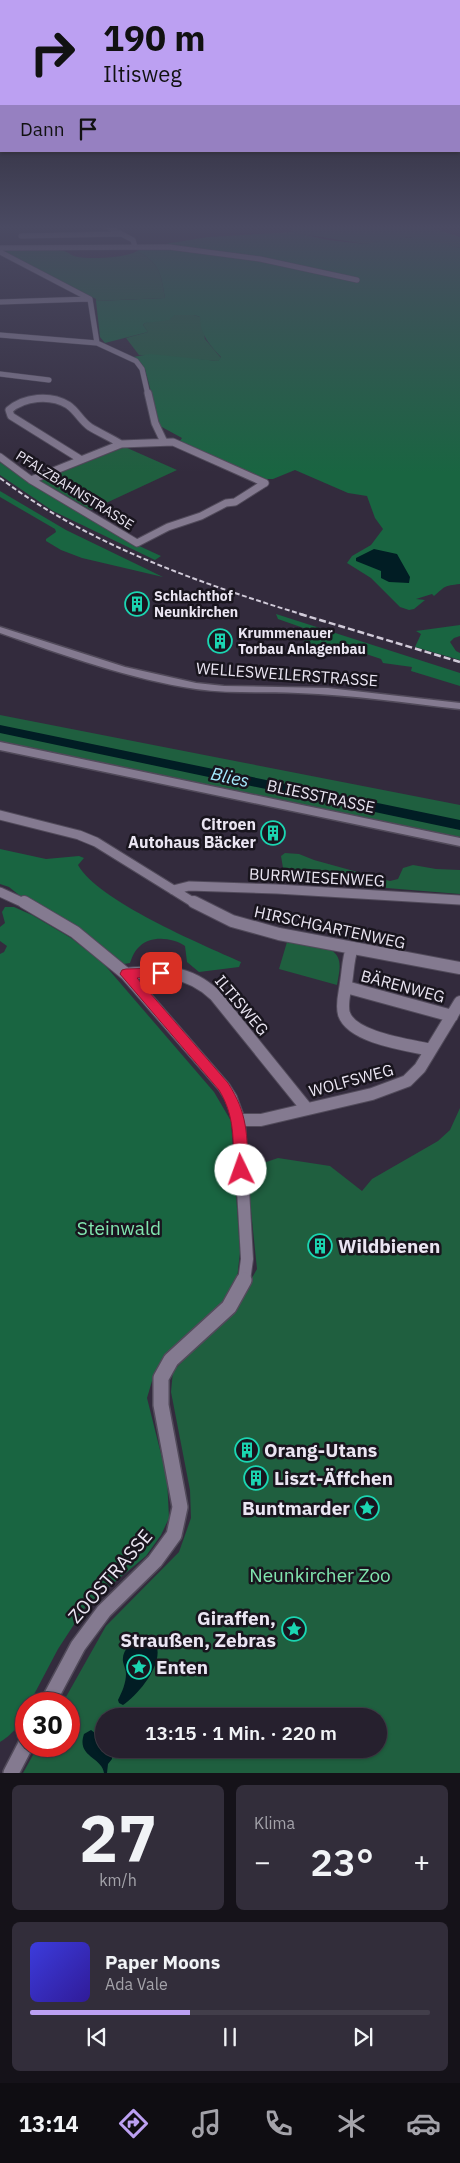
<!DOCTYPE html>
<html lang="de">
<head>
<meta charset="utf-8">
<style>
	body { margin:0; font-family:"IBM Plex Sans",sans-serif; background:#322d3a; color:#f1f3f6; height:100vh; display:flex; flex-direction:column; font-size:19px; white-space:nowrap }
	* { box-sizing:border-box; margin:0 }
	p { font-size:16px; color:#a4a3aa }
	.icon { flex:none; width:28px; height:28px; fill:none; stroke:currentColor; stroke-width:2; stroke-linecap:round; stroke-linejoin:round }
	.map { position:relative; height:1773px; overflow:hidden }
	.details { display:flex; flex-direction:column; gap:12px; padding:12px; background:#151219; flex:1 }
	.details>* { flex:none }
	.banner { position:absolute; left:0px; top:0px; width:460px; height:152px; box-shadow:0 1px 4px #0004,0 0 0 1px #423e4a; background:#bca0f2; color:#111; overflow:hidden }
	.speed { position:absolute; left:15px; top:1692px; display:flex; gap:10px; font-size:25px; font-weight:700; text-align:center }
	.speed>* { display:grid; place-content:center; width:65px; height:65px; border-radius:50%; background:#26202e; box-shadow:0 1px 4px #0004,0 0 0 1px #423e4a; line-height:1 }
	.speed .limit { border:8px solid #d22; background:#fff; color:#111 }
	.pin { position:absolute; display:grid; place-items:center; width:42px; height:42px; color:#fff; margin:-21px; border-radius:10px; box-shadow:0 2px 8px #0006 }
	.me { position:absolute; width:55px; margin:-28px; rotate:357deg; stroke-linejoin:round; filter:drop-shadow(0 0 4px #0008) }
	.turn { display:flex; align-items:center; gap:18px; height:105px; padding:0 20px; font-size:22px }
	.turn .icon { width:65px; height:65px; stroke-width:2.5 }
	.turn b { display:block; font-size:35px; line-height:42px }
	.then { display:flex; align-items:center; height:48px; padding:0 20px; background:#0003; gap:10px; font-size:19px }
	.big { font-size:38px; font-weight:600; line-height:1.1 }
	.details .card { flex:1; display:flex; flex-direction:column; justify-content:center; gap:8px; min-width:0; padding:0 18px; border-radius:8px; background:#322d3a }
	.details .dial { align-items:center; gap:0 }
	.dial b { font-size:65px; line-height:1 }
	.song { display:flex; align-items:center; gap:15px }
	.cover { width:60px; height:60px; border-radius:8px; background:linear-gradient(135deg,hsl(240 70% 55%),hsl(250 70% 35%)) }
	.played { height:5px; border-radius:2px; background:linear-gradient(90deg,#bca0f2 40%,#423e4a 40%) }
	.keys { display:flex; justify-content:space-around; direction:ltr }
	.heat { display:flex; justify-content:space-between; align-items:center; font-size:28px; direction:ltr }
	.details .tiles { flex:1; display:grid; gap:12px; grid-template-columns:1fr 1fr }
	.card:last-child { grid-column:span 2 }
	.trip { position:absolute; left:95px; top:1708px; width:292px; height:50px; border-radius:25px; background:#26202e; box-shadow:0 1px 4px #0004,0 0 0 1px #423e4a; font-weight:600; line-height:50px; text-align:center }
	.tabs { display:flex; height:80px; justify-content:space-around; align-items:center; background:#0f0d12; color:#a4a3aa }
	.tabs .icon { width:35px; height:35px }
	.tabs .selected { color:#bca0f2 }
	.tabs b { font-size:22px; color:#f1f3f6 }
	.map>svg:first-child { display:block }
</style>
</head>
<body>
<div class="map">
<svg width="460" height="1773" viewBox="0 0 460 1773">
	<rect width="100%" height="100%" fill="#332b3d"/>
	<path fill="#1f5f3f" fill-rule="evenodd" d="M285,225h139l36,12v11l-50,-11 -45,7 -75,-12 2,-5 3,-1z
		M12,250c14,0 40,-2 52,1 4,1 7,4 10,5 12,4 53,2 63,-5 23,12 24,23 28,47l-69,3v-2l-4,-2 -88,-45z
		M175,315h19l6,2 5,22 16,19 -3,3 -79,-6 -13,-17 22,-6 -5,-7 2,-2z
		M125,447l52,23 -86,40 -51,-29z
		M0,715l460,90v32l-460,-96z
		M285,853l14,1 15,6 76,21 8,-2 5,-11 10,-3 23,4 24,1v24l-159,-13 -18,-13 -2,-12z
		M287,942l44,8c13,8 8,22 6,35l-58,-16z
		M460,1108v665h-437l15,-27h31v-42h-7l44,-78 73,-74 12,-34 -1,-28 -19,-98 2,-21 61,-61 23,-41 -8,-78 3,-24 26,-9 52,8 32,25 10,-12 66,-38 12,-11zM104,1716h275v33h-275z"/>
	<path fill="#196541" d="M293,232l35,8 37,4 25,-5 28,-2 42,11v336c-17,2 -14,2 -26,12l-2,-2 -16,5 9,1 -11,9 -5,1 -9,-3 -29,-29 -24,-15 5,-7 19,-11 12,-16 -8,-11 -8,-22 -19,-3 -53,-23 -22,9h-9l-84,-38 2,-3 -22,-12 -15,-57 -4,-6 -8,-6 17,-3 68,7 3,-4c-11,-12 -21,-22 -21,-40l-6,-2h-19l-6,5 -24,3 -2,2 5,7 -43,11 -5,-6 -4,-36 69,-3c-4,-24 -5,-35 -28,-47l3,-3 68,-11z
		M0,462c20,15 41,26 63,39 32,20 63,40 98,55l-6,4 -102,-49 -53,-36z
		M0,491l66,39 97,47 -81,-19 -21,-8 -15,-9v-2l10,-7 -1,-3 -55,-32z
		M276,614l184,59v13l-49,-15 1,-4 -29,-4 -2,-4 -15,-5 -39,-5 -24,-7 6,-5 22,4 -2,-4 -51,-18z
		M460,625v11l-6,2 -4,4 6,9 4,2v7l-45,-13 6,-13 -5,-3z
		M0,849l46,10 33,-3 5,2 -6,7c20,36 123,79 163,97l-2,5 -40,5 -12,-10 -2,-16c-11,-8 -34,-11 -45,0 -5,4 -8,11 -10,17l-6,1 -42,-33 -63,-36 -10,-8 -9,-3z
		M5,907h9l18,8 39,23 32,25 111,129 17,29 9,131 -3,27 -13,24 -62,56 -8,15 -7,24 20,80 2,40 -8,17 -15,21 -60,50 -28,43 -29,55h-3c0,16 -13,30 -26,38v-788l4,-2 3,-6 -7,-5v-14l5,-4 -3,-11z"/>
	<path fill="#011d24" d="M374,549l23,5 13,23 -1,6 -20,-1 -8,-4v-7l-25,-10v-3z
		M148,1635c26,17 -7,58 -25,70l-4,-2 -1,-3c4,-8 8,-17 8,-26 0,-6 -4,-11 -3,-16 1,-12 15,-21 25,-23z
		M91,1730l13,10v9h8v10l-4,5 -1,9h-3c-2,-16 -28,-16 -20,-39z"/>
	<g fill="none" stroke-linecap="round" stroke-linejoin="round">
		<path fill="#011d24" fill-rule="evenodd" d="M0,725l460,95v10l-460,-97z"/>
		<g stroke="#514a5a" stroke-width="6">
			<path id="street-far4" d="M104,225l29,15 2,7
				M21,236l100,-2
				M0,248l169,-1 91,12 97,21
				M0,252l90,47 7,44
				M0,302l89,-3
				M0,335l97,8 39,18 6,8 6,26
				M0,374l49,6"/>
		</g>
		<g stroke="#514a5a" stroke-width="9">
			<path id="street-far3" d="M148,393l7,30 9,19
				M0,457l31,23 106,63 31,-16 33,-11 25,-13 9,-1 30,-19
				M80,459l-69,-43 -2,-6c15,-13 41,-16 59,-5 9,6 13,16 22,22 10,6 21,11 31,17
				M31,480l90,-36 52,-2 92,41"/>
		</g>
		<g stroke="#514a5a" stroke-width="11">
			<path id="street-far2" d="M0,815l79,20 17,7 100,62
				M173,890l16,-4 88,3 183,11
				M0,892l26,12"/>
		</g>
		<g stroke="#514a5a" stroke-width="14">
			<path id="street-far1" d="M24,902l51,30 51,42 98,113 7,11 8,22 8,139 -3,22
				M194,902l38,19 47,13 181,34
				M352,948c-4,11 -4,23 -6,35 -1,9 -5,21 -2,31 8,24 65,31 87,36
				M126,974c36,-3 61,-5 89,21l92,114
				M346,987l106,29
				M239,1120h22l111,-26 35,-13 13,-13 40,-66"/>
		</g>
		<g stroke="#514a5a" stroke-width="18">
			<path id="street" d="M47,1704l31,-58 26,-35 51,-50 19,-26 6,-28 -19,-102v-27l10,-18 58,-53 15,-27
				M11,1773l15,-29"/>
		</g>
		<g stroke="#514a5a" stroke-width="3">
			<path id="secondary" d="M0,627l125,40 71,16 28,3 104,2 132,15v6c-54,-6 -107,-14 -162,-16 -34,-2 -68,1 -102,-4 -67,-10 -132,-34 -196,-56z
				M0,742l460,96v8l-460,-96z"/>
		</g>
		<use href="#street-far4" stroke="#847a90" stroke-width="5"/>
		<use href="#street-far3" stroke="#847a90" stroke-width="7"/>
		<use href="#street-far2" stroke="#847a90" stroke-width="9"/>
		<use href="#street-far1" stroke="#847a90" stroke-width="12"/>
		<use href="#street" stroke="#847a90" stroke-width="15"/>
		<use href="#secondary" fill="#847a90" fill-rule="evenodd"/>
		<path stroke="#d0cad8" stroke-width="2" stroke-dasharray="5 2.5" stroke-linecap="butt" d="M0,478c89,67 199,105 304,137"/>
		<path stroke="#d0cad8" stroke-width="2.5" stroke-dasharray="7 3" stroke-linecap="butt" d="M300,614l160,48"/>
	</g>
	<linearGradient id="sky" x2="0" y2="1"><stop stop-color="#1c1822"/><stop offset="0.48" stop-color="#4a4a62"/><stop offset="1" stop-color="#4a4a62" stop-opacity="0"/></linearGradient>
	<rect width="460" height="473" fill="url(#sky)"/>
	<path fill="#e11d48" stroke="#92132f" d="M161,968l4,1 2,4 -2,3 -28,2 91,105c20,31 19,52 20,87l-2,4 -5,2 -5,-2 -2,-4c-1,-30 1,-54 -15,-80l-99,-116 2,-4 4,-1z"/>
	<defs>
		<g id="building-ring" transform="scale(1.25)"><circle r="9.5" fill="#19151e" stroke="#1bd5b1" stroke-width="1.5"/><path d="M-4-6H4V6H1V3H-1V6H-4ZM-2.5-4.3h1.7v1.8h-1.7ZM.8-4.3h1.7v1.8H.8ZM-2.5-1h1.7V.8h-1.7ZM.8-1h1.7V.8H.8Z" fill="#1bd5b1"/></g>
		<g id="sight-ring" transform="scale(1.25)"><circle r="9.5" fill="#19151e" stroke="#1bd5b1" stroke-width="1.5"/><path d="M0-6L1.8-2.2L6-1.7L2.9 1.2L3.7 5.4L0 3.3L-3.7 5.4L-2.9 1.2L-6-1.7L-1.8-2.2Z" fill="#1bd5b1"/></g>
	</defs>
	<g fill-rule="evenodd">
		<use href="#building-ring" x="137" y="604"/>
		<use href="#building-ring" x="220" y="641"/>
		<use href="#building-ring" x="273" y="833"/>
		<use href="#building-ring" x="320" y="1246"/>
		<use href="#building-ring" x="247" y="1450"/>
		<use href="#building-ring" x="256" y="1478"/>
		<use href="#sight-ring" x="367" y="1508"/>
		<use href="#sight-ring" x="294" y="1629"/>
		<use href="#sight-ring" x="139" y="1667"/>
	</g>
	<g text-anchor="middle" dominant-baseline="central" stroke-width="5" stroke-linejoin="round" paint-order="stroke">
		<g font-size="14" fill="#eae5f2" stroke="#19151e">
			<text transform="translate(75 490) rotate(32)">PFALZBAHNSTRASSE</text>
		</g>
		<g font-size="14" font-weight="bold" fill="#eae5f2" stroke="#19151e" text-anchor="start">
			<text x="154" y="596">Schlachthof<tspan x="154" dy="16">Neunkirchen</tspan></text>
			<text x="238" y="633">Krummenauer<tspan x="238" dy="16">Torbau Anlagenbau</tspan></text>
		</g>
		<g font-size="16" fill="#eae5f2" stroke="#19151e">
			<text transform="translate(287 674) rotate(4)">WELLESWEILERSTRASSE</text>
			<text transform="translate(321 796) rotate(12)">BLIESSTRASSE</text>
			<text transform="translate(317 877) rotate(3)">BURRWIESENWEG</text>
			<text transform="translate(330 927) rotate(12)">HIRSCHGARTENWEG</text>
			<text transform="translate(403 986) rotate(15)">BÄRENWEG</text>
			<text transform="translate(242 1005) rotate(50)">ILTISWEG</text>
			<text transform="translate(351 1080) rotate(-15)">WOLFSWEG</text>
		</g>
		<g font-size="16" font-weight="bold" fill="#eae5f2" stroke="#19151e" text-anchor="end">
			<text x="256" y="824">Citroen<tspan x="256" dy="18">Autohaus Bäcker</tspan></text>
		</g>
		<g font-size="18" font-style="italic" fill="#a5ebfe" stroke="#19151e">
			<text transform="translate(230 777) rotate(12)">Blies</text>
		</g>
		<g font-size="19" fill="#81e6af" stroke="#19151e">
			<text x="119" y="1228">Steinwald</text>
			<text x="320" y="1575">Neunkircher Zoo</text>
		</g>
		<g font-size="19" font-weight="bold" fill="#eae5f2" stroke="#19151e" text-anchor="start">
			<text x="338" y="1246">Wildbienen</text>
			<text x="264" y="1450">Orang-Utans</text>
			<text x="274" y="1478">Liszt-Äffchen</text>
			<text x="350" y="1508" text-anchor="end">Buntmarder</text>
			<text x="276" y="1618" text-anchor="end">Giraffen,<tspan x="276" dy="22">Straußen, Zebras</tspan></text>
			<text x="156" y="1667">Enten</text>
		</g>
		<g font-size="19" fill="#eae5f2" stroke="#19151e">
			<text transform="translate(110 1576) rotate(-49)">ZOOSTRASSE</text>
		</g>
	</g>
</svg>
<div class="speed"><div class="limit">30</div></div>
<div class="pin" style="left:161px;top:973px;background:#d93025"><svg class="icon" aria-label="arrive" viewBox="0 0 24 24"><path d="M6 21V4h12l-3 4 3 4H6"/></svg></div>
<svg class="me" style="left:241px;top:1170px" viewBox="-20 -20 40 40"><circle r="19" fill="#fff"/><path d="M0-13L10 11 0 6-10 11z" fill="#e11d48"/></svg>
<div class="trip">13:15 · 1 Min. · 220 m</div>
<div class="banner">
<div class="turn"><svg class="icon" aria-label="right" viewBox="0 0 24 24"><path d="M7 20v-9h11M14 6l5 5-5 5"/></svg><div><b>190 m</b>Iltisweg</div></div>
<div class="then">Dann<svg class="icon" aria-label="arrive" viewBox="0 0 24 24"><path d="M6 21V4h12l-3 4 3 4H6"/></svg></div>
</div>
</div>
<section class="details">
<div class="tiles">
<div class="card dial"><b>27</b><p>km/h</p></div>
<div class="card"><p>Klima</p>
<div class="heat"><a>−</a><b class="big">23°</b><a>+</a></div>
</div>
<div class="card">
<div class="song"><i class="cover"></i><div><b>Paper Moons</b><p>Ada Vale</p></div></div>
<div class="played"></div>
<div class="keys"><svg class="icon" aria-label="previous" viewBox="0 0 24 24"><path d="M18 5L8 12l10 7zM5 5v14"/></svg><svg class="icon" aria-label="pause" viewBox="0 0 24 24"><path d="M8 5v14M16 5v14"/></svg><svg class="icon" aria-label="next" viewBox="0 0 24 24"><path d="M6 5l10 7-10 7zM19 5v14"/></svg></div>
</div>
</div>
</section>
<nav class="tabs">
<b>13:14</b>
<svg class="icon selected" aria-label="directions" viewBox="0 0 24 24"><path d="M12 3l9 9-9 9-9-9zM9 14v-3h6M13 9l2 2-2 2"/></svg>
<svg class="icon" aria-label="music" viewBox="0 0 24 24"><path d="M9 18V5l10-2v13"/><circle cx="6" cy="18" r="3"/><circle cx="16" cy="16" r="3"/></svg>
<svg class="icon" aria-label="phone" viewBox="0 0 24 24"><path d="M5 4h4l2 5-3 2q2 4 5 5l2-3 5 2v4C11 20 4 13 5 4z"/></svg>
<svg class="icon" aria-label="climate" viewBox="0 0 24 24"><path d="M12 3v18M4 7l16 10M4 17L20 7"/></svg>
<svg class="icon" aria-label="car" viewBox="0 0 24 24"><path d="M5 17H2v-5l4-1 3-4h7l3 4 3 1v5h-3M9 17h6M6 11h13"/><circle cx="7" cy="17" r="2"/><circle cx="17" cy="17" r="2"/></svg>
</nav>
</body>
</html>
